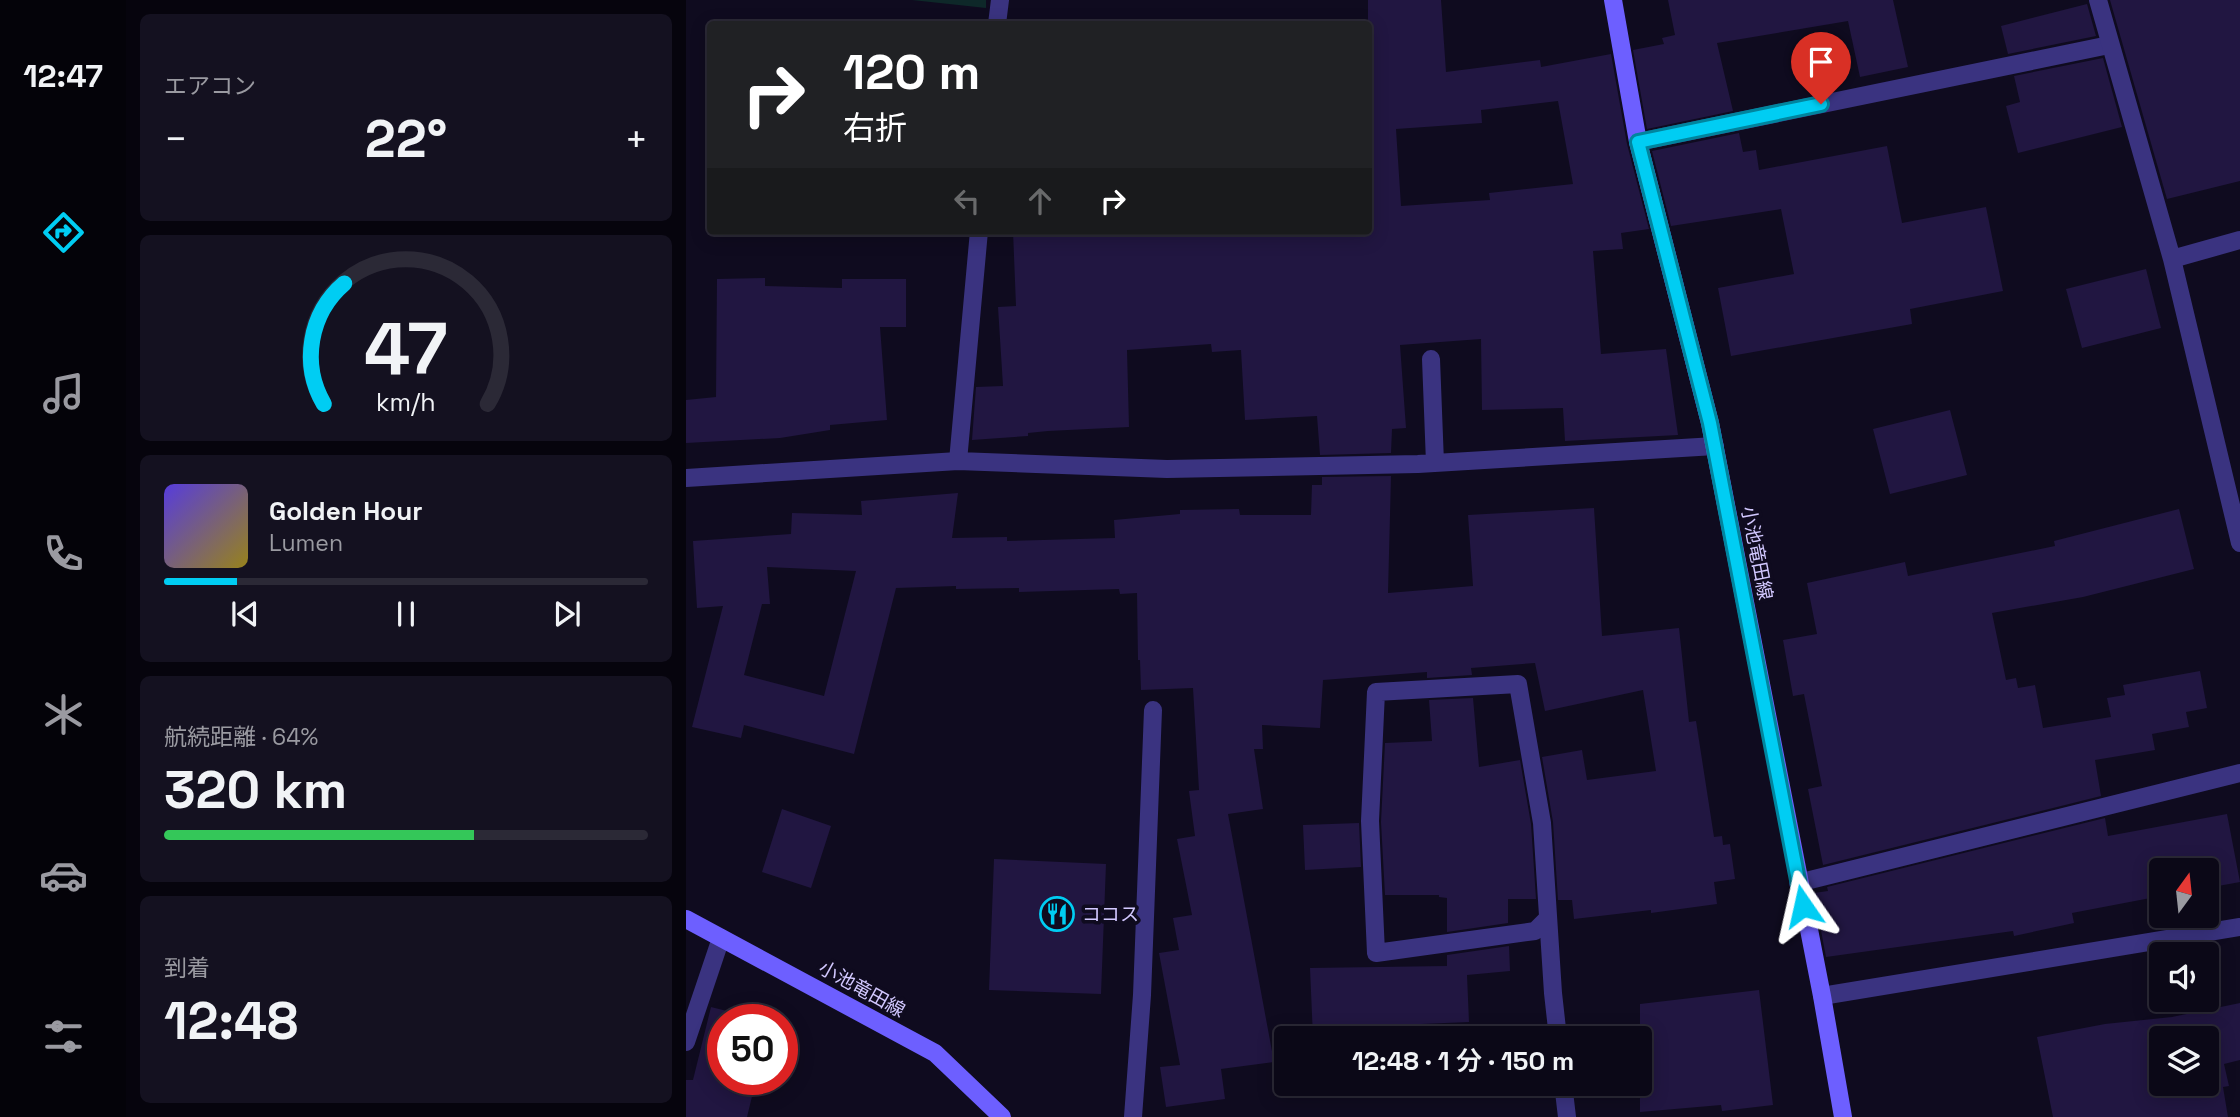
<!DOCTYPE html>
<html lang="ja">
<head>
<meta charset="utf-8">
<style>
	body { margin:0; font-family:"Space Grotesk","Noto Sans JP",sans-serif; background:#141120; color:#f1f3f6; height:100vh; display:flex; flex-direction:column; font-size:26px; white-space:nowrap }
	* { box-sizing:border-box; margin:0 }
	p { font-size:23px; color:#9a9aa1 }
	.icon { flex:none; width:38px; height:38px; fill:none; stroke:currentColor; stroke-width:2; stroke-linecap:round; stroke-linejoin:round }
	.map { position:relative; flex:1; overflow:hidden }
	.sheet { display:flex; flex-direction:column; gap:14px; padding:14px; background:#06040d; width:560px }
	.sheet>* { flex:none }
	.top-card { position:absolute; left:21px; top:21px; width:665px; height:214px; border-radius:7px; box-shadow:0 4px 18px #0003,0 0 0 2px #2b2936; background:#202124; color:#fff; overflow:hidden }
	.needle { width:46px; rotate:15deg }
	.buttons { position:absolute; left:1463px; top:858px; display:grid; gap:14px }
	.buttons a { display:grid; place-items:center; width:70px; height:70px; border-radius:7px; background:#0b0817; box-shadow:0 4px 18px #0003,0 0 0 2px #2b2936; font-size:35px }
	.speed { position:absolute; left:21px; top:1004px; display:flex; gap:14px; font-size:35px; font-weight:700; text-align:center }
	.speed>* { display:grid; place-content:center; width:91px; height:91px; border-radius:50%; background:#0b0817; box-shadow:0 4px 18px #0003,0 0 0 2px #2b2936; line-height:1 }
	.speed .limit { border:10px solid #d22; background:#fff; color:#111 }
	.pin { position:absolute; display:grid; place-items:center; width:60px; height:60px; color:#fff; margin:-72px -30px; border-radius:50% 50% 50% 0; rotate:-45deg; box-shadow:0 0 7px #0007 }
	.pin .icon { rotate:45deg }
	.me { position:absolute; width:77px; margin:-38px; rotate:349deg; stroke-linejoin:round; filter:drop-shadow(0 0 5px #0008) }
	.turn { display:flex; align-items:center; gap:24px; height:147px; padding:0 21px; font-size:32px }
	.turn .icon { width:91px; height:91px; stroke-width:2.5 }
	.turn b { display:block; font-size:49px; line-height:60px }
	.lanes { display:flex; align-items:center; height:66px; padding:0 21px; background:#0003; justify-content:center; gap:35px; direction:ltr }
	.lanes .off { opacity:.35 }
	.big { font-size:52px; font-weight:600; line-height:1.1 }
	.sheet .card { flex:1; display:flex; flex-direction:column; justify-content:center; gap:10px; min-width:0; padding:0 24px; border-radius:10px; background:#141120 }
	.sheet .dial { align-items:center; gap:0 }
	.dial svg { height:182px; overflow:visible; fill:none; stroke:#2b2936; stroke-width:7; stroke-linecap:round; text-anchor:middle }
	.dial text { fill:#f1f3f6; stroke:none }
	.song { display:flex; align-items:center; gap:21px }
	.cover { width:84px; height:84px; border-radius:10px; background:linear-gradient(135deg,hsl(250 70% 55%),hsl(50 70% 35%)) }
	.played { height:7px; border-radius:4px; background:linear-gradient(90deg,#00cdf3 15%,#2b2936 15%) }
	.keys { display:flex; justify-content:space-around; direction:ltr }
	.heat { display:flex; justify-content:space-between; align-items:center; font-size:38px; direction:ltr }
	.charge { height:10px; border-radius:5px; background:linear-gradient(90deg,#34c759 64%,#2b2936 0) }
	.trip { position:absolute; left:588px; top:1026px; width:378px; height:70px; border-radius:7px; background:#0b0817; box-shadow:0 4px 18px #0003,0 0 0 2px #2b2936; font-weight:600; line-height:70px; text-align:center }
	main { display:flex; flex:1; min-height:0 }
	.menu { display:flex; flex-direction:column; width:126px; justify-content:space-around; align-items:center; background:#040309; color:#9a9aa1 }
	.menu .icon { width:49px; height:49px }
	.menu .active { color:#00cdf3 }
	.menu b { font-size:32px; color:#f1f3f6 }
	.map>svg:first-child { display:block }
</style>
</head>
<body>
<main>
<nav class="menu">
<b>12:47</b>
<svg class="icon active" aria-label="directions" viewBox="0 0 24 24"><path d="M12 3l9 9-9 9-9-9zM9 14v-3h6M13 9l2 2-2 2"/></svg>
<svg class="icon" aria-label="music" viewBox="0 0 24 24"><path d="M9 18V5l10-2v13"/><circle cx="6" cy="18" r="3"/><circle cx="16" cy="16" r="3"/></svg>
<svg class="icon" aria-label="phone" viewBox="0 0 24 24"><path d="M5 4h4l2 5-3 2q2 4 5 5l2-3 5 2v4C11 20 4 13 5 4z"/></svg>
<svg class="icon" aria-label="climate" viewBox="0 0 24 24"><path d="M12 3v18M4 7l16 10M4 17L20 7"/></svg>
<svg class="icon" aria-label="car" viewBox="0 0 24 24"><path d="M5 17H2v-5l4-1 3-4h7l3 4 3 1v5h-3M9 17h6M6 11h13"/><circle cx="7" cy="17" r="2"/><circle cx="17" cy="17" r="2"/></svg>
<svg class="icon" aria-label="filters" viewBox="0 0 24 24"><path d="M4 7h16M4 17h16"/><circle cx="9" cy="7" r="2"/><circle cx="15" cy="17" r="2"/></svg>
</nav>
<section class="sheet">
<div class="card"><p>エアコン</p>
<div class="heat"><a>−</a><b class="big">22°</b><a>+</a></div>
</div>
<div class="card dial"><svg viewBox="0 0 100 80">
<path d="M14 69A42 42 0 1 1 86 69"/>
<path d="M14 69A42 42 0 0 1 23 16" stroke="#00cdf3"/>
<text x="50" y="56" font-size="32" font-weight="700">47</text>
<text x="50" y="72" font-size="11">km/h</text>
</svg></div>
<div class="card">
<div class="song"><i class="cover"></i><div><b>Golden Hour</b><p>Lumen</p></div></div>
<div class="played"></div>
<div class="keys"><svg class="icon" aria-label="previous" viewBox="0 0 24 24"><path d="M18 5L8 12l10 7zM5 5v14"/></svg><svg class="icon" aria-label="pause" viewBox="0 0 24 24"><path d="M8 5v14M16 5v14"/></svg><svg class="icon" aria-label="next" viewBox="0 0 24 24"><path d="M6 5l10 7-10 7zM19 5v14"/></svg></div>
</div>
<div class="card"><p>航続距離 · 64%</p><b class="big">320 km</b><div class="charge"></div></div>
<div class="card"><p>到着</p><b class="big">12:48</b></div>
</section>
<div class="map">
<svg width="1554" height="1117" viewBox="0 0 1554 1117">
	<rect width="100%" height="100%" fill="#0f0b1f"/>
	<path fill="#0e2829" d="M226,0h74v8z"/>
	<path fill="#211641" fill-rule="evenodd" d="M682,0h73l5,72 94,-12 1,7 70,-13 16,90 22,85 -28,4 2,16 -30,2 8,103 65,-5 12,86 -113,6 -2,-33 -81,2 -1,-71 -81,6 6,83 -14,1 -1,24 -71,2 -3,-39 -72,4 -4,-70 -29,2 -1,-8 -84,6 2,77 -81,4 -20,2v3l-56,4 4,-53 27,-1 -5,-79 18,-1 -3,-75h355zM872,101l15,83 -84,9 1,7 -89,6 -5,-77 86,-6 -1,-13z
		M982,0h225l15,67 -48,10 -12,-56 -131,22 16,68 -86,18 -14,-79 31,-6 -2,-6 13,-3z
		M1424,0h130v181l-73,18z
		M1401,4l9,32 -88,18 -7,-28z
		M1417,58l19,69 -104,26 -12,-47 14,-4 -6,-26z
		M1053,133l4,19 13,-2 3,20 128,-24 15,77 84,-16 17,84 -93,18 2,15 -181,32 -13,-68 76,-14 -13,-65 -110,17 -19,-75z
		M1460,269l15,59 -79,20 -16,-59z
		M79,278v8l77,2v-9h64v48h-26l7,93 -57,5v5l-50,8 -94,5v-43l30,-3 1,-118z
		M1264,410l17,65 -77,19 -17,-65z
		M705,476l-3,117 85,-7 -5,-71 126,-7 8,128 77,-8 10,94 7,-1 18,116 8,-1 1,9 7,-1 5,35 -21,3 3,22 -66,9v-3l-77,9 -2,-19h-14l-5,-78 -11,-65 40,-7 5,30 69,-9 -13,-81 -98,21 -10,-48 -64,5 1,7 -45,3v-6l-104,8 -3,48 -58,-3 1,24h-9l9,60 -35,5 46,248 -53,7 4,30 -59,8 -6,-40 20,-2 -21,-112 20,-3 -6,-32 19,-3 -15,-76 18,-3 -6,-45 10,-1 -6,-102 -52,2 -1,-30h-2l-1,-67 -17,1 -1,-5 -100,3v-4l-63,1v-3l-60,2 -42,166 -110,-29 -3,13 -49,-11 31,-121 -26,2 -4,-67 98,-7 1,-21 70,2 -1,-14 97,-8 -6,45 55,-1v4l108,-3 -1,-18 66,-6v-4l59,-1 1,6h71l1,-30h10v-8zM81,567l89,4 -32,125 -80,-21 18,-71h8z
		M1493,509l15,60 -111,28 -91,16 14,67 10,-2 2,10 17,-3 8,43 68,-11 -4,-19 18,-3 -2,-10 77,-14 7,37 -21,4 3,15 -37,7 3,16 -60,10 6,36 -278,69 -15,-76 14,-3 -18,-92 -11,2 -10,-56 34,-6 -10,-51 98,-21 3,14 147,-30 -1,-5z
		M787,698l6,69 41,-7 11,64 5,75h-28v24l-61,9v-34l-8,-1v-2h-54l-4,-73 4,-79 47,-2 -3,-41z
		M96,809l49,17 -20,62 -49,-16z
		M1541,814l13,68 -33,6v-18h-46v26l-89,17 2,10 -60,13 -1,-5 -187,26 -12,-64 14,-2 -1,-4 278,-69 3,18z
		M673,823l2,44 -56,3 -2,-45z
		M308,859l112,5 -5,130 -112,-4z
		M823,946l1,25 -43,4 2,47 -95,4v12h-61l-3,-70 137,-2v-11z
		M1073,990l14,115 -51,6 -1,-6 -81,7v-108z
		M1554,1003v57l-16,4 5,22 -6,1 5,30h-175l-16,-80 68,-13 67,-7zM1475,1038h46v45h-46z
		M25,1007l52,13h-40v60h33l-9,37h-61v-37h7z"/>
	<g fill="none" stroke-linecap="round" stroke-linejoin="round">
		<path stroke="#3a3380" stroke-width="18" d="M952,142l471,-97
			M1112,883l442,-110
			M447,1117l9,-122 11,-285"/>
		<path stroke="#3a3380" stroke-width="18" d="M1412,0l74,259 68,-19
			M311,24l3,-24
			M1486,259l68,284
			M745,359l4,104
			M272,461l209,8 251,-5 297,-18
			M0,478l272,-17 21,-230
			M862,918l-13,13 -159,22 -6,-132 6,-129 142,-8 24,139 11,170 5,45
			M1136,996l418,-69
			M0,1042l35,-104
			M877,1083l4,34"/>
		<path stroke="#6d5fff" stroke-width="18" d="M927,0l25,142 72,281 112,573 21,121
			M0,919l249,134 67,64"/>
	</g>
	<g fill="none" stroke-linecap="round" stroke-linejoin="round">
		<g stroke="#00859e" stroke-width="18">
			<path id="route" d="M1117,906l-93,-483 -72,-281 183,-38"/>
		</g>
		<use href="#route" stroke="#00cdf3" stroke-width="12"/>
	</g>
	<defs>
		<g id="restaurant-ring" transform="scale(1.75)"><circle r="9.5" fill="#0f0b1f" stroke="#00cdf3" stroke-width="1.5"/><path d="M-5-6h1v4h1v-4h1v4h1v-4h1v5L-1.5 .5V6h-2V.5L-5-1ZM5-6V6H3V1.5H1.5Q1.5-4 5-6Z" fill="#00cdf3"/></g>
	</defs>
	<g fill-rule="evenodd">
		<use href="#restaurant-ring" x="371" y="914"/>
	</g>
	<g text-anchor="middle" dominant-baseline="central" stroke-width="7" stroke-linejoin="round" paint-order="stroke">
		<g font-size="19" fill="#d2c8ff" stroke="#0f0b1f">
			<text transform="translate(1071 553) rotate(79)">小池竜田線</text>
			<text transform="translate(176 989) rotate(29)">小池竜田線</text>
		</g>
		<g font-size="19" fill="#d2c8ff" stroke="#0f0b1f" text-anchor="start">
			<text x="396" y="914">ココス</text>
		</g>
	</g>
</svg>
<div class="buttons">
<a><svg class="needle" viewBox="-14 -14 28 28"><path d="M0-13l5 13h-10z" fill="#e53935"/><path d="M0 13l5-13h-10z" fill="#9a9aa1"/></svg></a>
<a><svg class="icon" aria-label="sound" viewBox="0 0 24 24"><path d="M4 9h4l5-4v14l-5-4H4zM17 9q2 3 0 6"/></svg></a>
<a><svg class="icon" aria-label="layers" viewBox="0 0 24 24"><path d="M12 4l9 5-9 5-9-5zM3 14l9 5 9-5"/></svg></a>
</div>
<div class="speed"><div class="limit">50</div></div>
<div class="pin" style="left:1135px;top:104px;background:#d93025"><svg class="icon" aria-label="arrive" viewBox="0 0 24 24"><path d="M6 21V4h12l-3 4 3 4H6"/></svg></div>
<svg class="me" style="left:1117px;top:906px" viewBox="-20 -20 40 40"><path d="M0-17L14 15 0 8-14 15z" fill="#00cdf3" stroke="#fff" stroke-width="4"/></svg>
<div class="trip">12:48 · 1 分 · 150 m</div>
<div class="top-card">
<div class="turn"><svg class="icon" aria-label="right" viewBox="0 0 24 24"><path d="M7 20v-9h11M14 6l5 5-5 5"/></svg><div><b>120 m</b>右折</div></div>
<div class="lanes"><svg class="icon off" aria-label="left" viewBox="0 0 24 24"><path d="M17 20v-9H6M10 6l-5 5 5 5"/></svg><svg class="icon off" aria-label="ahead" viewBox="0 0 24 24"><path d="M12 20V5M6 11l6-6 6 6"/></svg><svg class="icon" aria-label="right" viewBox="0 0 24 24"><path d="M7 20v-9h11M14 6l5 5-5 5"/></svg></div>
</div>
</div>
</main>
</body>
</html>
